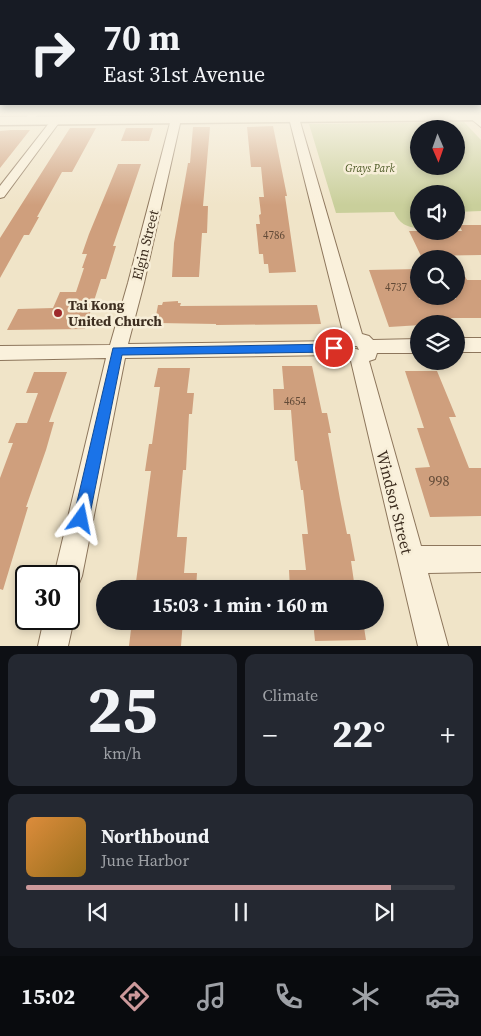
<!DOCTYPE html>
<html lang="en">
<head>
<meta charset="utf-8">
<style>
	body { margin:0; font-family:"Source Serif 4",serif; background:#242831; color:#f1f3f6; height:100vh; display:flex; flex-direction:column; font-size:19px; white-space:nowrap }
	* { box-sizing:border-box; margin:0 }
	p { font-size:16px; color:#9ea1a6 }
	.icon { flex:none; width:28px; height:28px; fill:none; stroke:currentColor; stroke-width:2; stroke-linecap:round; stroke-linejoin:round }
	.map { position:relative; height:646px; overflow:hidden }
	.drawer { display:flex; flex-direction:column; gap:8px; padding:8px; background:#0d0f14; flex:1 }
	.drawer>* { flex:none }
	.banner { position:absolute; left:0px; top:0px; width:481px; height:105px; box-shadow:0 2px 8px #0003; background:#171b24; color:#f1f3f6; overflow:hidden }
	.needle { width:32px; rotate:178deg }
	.fabs { position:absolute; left:410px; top:120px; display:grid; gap:10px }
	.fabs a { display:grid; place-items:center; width:55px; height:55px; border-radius:50%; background:#171b24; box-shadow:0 2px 8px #0003; font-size:25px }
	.speed { position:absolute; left:15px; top:565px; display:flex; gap:10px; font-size:25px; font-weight:700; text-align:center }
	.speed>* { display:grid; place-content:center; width:65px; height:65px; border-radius:50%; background:#171b24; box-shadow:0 2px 8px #0003; line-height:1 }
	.speed .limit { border:2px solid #111; border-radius:8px; background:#fff; color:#111 }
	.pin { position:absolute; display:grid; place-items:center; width:42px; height:42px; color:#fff; margin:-21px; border:2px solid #fff; border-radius:50%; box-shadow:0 1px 5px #0007 }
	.me { position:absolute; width:55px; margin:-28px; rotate:12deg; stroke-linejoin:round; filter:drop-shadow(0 0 4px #0008) }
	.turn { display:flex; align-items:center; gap:18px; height:105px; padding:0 20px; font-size:22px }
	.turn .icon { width:65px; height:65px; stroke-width:2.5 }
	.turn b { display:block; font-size:35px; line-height:42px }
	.big { font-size:38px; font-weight:700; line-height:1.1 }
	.drawer .tile { flex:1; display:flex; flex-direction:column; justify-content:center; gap:8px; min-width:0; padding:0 18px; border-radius:10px; background:#242831 }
	.drawer .dial { align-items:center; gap:0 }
	.dial b { font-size:65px; line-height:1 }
	.song { display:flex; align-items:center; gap:15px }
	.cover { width:60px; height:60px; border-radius:8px; background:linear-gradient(135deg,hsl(30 70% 55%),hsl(40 70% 35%)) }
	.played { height:5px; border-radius:2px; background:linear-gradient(90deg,#cc999b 85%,#363941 85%) }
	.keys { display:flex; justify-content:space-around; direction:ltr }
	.heat { display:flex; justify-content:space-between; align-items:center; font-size:28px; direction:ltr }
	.drawer .tiles { flex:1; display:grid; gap:8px; grid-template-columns:1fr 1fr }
	.tile:last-child { grid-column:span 2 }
	.trip { position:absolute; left:96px; top:580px; width:288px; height:50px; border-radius:25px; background:#171b24; box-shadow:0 2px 8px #0003; font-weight:700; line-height:50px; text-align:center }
	.tabs { display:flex; height:80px; justify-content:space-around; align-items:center; background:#090b0e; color:#9ea1a6 }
	.tabs .icon { width:35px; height:35px }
	.tabs .current { color:#cc999b }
	.tabs b { font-size:22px; color:#f1f3f6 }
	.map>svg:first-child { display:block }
</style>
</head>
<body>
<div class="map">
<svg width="481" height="646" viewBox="0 0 481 646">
	<rect width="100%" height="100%" fill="#f0e4c8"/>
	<path fill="#c9cf9b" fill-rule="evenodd" d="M464,122l17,18v71l-25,1v-18h-37v34c-12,0 -20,-5 -25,-16l-58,1 -27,-89zM419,129h37v37h-37z"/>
	<path fill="#cf9f7d" d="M273,126l14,70h-2l11,76 -27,1 -1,-9h-4l-1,-10h-4l-3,-30h4l-1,-9 2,-1 -2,-17h5l-3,-30h-10l-4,-40z
		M193,127h17l-7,79h5l-1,27h-5l-3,44h-27l2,-34 14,-80h2z
		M70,128h26l-24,44h-10l-25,45h2l-10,18h-5l-24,43v-40z
		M126,128h27l-4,13h-28z
		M11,130h19l-30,38v-37z
		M118,164h23l-28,82h3l-10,33h-5l-16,50 -78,1 11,-21 35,-1 7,-16h16l8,-24h-2l5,-14h-5l7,-20z
		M459,225h22v30l-60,1 -12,-25h53z
		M456,261l11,19h14v38h-30l2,5 -64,4 -20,-57 50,-1v30h37z
		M178,301v2h3l-1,3 137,-1 4,19 -105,1v-1l-58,-1v-2h-3l3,-16h4l1,-3z
		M282,366h30l10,47h5l4,20h-3l12,66 7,35h3l5,27h-4l4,28h-65l-1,-19h17l-4,-36h6l-5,-44h-2l-4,-29h-2l-4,-51h-17l-1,-21h11z
		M158,368h32l-3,25h7l-2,21h-3l-3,56h-3l-6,67h10l-3,36h13l-1,16h-61l16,-118h-6l4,-27h3l8,-57h-6z
		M405,371h32l19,46h-7l20,51h12v48l-51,1 -15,-49 15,-1 -13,-39h7z
		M34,372h33l-18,50h5l-8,28 -20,57h2l-25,83 -3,-1v-111l13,-35h-5l8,-20h11l11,-30h-12z
		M132,621h51l-2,25h-52z
		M313,621h50l3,19 -51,1z"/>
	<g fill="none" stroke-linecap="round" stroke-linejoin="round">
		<g stroke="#8d765c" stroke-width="2">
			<path id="minor" d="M29,114h9l-6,8 -3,1 -5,-3z
				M469,114h8l4,5v8l-11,-9z
				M294,115l5,3 63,216 7,2 4,4 46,-1v14h-42l-2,6 -6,2 52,185h60v26l-53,1 20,73h-30l-67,-285 -14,-6 -212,3 -43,218 -4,10 -9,3v-13h-15l52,-218 -106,2v-14l110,-1 18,-62 43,-164 5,-3 5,3 -37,164 -16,61 209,-3 3,-4 4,-1 -55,-218zM354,346h3l2,4 -6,-2z
				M56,117l5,3 -57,77 -4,1v-12l53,-68z
				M456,338h25v14h-25z
				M69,608l5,11 -6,27h-30l6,-27h25z"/>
		</g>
		<g stroke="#8d765c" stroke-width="3">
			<path id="tertiary" d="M293,114h188v6l-481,5v-8z"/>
		</g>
		<use href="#minor" fill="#faf1dc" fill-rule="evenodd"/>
		<use href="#tertiary" fill="#faf1dc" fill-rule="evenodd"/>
	</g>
	<linearGradient id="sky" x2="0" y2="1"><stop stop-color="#8fbad6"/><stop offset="0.56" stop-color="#f8f3e6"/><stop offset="1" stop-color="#f8f3e6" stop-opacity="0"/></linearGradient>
	<rect width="481" height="205" fill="url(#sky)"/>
	<path fill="#1a73e8" stroke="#114b97" d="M334,344l6,4 -6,4 -212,3 -33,164 -2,6 -6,2 -6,-2 -2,-6 40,-171z"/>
	<circle fill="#9e2a2b" stroke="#f7eed8" stroke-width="2" cx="58" cy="313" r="5"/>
	<g text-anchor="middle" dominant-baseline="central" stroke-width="5" stroke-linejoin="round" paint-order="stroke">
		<g font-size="11" font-style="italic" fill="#4d5a26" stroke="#f7eed8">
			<text x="370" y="168">Grays Park</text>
		</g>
		<g font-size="11" fill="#624a37">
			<text x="274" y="235">4786</text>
			<text x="396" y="287">4737</text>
			<text x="295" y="401">4654</text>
		</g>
		<g font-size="14" fill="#3d2e20" stroke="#f7eed8">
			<text transform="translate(145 245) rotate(-76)">Elgin Street</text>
		</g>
		<g font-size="14" font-weight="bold" fill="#3d2e20" stroke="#f7eed8" text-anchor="start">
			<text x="68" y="305">Tai Kong<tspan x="68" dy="16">United Church</tspan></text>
		</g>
		<g font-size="14" fill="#624a37">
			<text x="439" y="481">998</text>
		</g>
		<g font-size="16" fill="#3d2e20" stroke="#f7eed8">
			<text transform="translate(395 502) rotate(76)">Windsor Street</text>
		</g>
	</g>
</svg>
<div class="fabs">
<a><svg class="needle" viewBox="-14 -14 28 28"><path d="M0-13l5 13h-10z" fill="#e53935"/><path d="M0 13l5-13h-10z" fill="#9ea1a6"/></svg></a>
<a><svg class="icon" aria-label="sound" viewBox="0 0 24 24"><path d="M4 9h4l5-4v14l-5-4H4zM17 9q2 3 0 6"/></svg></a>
<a><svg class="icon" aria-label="search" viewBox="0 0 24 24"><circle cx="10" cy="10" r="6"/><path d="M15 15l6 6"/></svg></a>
<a><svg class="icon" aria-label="layers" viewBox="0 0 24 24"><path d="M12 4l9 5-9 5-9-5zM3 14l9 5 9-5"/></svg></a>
</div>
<div class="speed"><div class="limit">30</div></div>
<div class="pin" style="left:334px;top:348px;background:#d93025"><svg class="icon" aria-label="arrive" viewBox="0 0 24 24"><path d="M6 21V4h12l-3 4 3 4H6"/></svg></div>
<svg class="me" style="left:81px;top:519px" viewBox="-20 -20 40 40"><path d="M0-17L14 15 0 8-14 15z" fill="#1a73e8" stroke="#fff" stroke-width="4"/></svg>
<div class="trip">15:03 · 1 min · 160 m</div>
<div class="banner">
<div class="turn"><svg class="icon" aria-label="right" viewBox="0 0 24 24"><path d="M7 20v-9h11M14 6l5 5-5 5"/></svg><div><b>70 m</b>East 31st Avenue</div></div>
</div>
</div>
<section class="drawer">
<div class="tiles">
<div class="tile dial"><b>25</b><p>km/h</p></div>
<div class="tile"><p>Climate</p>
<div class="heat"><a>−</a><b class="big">22°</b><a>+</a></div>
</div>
<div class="tile">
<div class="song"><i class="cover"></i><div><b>Northbound</b><p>June Harbor</p></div></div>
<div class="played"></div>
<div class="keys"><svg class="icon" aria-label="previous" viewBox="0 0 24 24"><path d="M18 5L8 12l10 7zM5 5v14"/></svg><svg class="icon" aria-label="pause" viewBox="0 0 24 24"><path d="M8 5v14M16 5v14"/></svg><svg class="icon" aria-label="next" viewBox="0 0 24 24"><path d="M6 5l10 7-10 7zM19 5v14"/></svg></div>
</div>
</div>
</section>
<nav class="tabs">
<b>15:02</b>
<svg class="icon current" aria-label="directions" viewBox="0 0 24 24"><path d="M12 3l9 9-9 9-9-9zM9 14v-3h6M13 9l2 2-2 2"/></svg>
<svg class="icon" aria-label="music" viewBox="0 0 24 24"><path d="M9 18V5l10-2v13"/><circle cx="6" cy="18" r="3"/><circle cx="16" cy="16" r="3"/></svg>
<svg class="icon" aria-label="phone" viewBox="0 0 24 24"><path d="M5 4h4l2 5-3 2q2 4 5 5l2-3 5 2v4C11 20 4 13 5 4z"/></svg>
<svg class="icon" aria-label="climate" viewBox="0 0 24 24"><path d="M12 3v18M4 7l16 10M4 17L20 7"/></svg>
<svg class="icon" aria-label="car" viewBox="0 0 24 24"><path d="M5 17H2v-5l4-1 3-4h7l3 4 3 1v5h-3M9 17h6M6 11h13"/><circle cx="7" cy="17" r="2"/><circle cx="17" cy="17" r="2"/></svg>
</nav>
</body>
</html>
